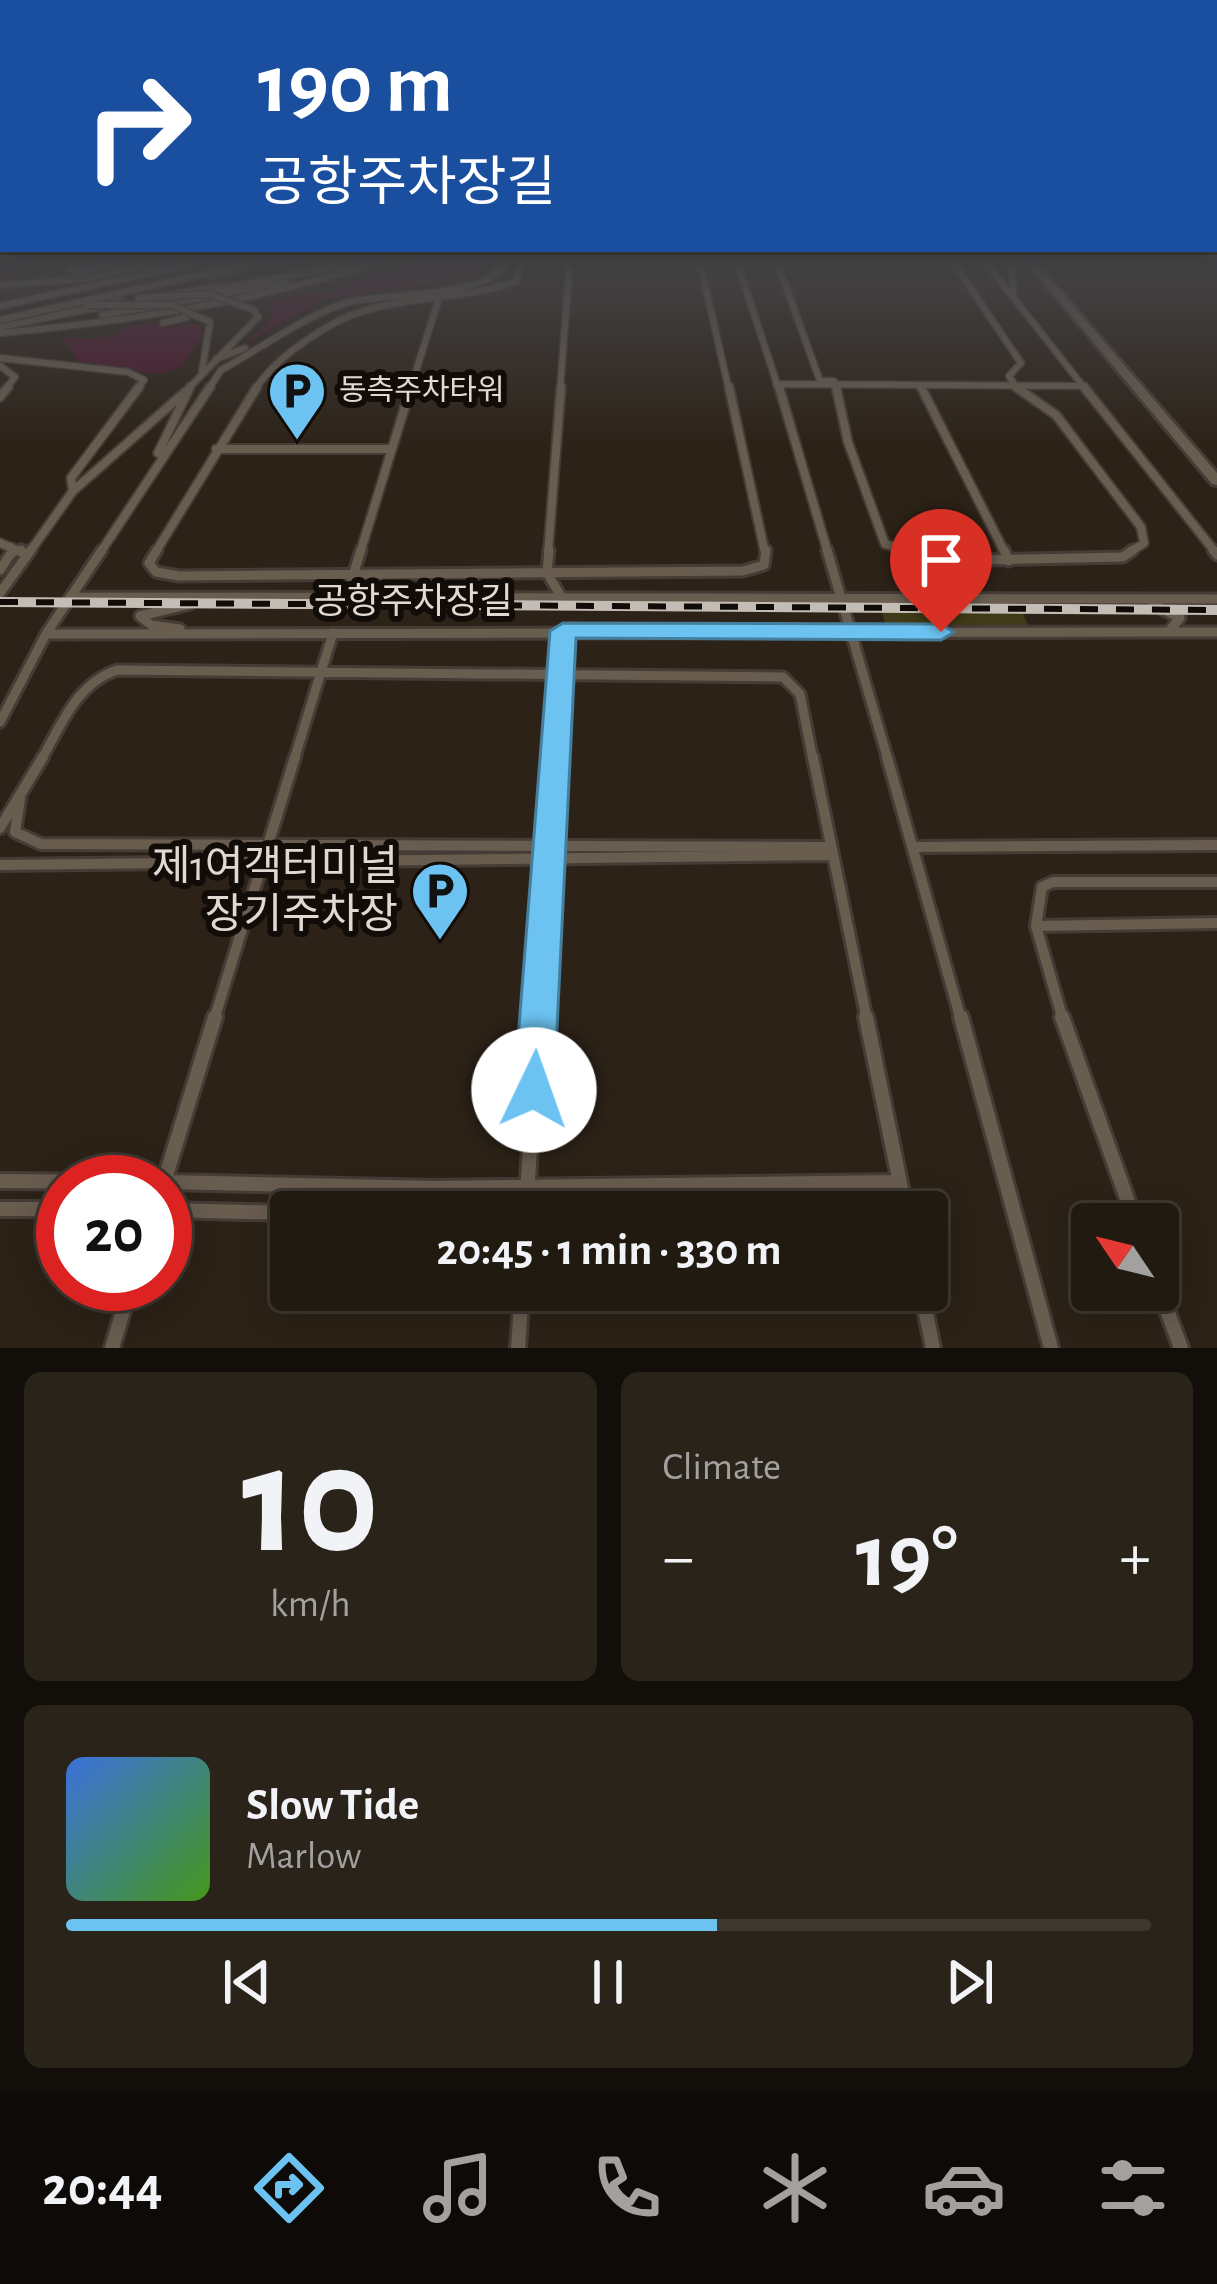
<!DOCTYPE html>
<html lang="en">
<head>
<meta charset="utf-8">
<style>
	body { margin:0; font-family:"Alegreya Sans","Noto Sans KR",sans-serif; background:#29231a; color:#f1f3f6; height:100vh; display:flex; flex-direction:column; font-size:45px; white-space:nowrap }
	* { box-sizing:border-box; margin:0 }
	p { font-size:39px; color:#a2a19f }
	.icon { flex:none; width:66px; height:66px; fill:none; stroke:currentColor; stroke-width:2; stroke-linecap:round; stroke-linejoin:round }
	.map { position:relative; height:1348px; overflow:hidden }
	.details { display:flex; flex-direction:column; gap:24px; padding:24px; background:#120e09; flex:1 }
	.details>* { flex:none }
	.guide { position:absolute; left:0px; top:0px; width:1218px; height:252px; box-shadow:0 6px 30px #0003,0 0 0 3px #3e3831; background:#1a4fa0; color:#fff; overflow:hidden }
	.needle { width:78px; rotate:305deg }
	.tools { position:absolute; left:1071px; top:1203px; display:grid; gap:24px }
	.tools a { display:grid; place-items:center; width:108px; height:108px; border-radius:12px; background:#211a11; box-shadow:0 6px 30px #0003,0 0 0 3px #3e3831; font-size:60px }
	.speed { position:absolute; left:36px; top:1155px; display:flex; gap:24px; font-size:60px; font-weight:700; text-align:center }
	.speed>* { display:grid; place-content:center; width:156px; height:156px; border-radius:50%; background:#211a11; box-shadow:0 6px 30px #0003,0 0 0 3px #3e3831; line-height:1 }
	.speed .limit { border:18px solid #d22; background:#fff; color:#111 }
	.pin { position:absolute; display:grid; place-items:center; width:102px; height:102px; color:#fff; margin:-123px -51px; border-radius:50% 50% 50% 0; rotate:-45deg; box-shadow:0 0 12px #0007 }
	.pin .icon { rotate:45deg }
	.me { position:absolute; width:132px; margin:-66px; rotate:3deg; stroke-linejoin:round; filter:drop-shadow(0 0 9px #0008) }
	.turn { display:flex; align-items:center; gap:42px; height:252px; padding:0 60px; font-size:54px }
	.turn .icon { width:156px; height:156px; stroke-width:2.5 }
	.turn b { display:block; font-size:84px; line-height:102px }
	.big { font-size:90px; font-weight:700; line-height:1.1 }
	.details .card { flex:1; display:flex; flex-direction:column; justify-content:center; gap:18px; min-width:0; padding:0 42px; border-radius:18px; background:#29231a }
	.details .dial { align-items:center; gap:0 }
	.dial b { font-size:156px; line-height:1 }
	.song { display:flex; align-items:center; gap:36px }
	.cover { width:144px; height:144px; border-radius:18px; background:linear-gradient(135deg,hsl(220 70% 55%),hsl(100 70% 35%)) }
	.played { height:12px; border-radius:6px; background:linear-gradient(90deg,#6cc3f2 60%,#3e3831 60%) }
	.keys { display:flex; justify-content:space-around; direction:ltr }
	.heat { display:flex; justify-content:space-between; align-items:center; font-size:66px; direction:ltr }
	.details .tiles { flex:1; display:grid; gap:24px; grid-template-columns:1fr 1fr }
	.card:last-child { grid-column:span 2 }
	.trip { position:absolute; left:270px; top:1191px; width:678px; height:120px; border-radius:12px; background:#211a11; box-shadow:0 6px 30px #0003,0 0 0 3px #3e3831; font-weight:700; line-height:120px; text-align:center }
	.tab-bar { display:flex; height:192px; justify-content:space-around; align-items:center; background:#0d0a07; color:#a2a19f }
	.tab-bar .icon { width:84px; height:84px }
	.tab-bar .selected { color:#6cc3f2 }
	.tab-bar b { font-size:54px; color:#f1f3f6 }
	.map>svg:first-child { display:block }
</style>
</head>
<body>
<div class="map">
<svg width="1217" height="1348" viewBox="0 0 1217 1348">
	<rect width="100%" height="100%" fill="#2c2217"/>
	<path fill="#362717" d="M0,259h199l-199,43z"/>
	<path fill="#4d182c" d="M420,259l74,4 -19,13 -152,24 -80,45 26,-23 3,-14 -7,-5 45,-11 24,2 -5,-4z
		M155,322l4,5 39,-3 5,10 -22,34 -24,6 -79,-13 -16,-23 38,1 20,-6v-6z"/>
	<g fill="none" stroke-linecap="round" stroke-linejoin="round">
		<path fill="#787066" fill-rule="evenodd" d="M141,259l-4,6 -60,12 -14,-8 23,-10z"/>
	</g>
	<path fill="#3f3a18" d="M941,592l75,7 15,32 -82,8 -62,-9 -9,-32z"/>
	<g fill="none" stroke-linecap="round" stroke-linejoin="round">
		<g stroke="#453c35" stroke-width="9">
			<path id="service-far4" d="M699,259l30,131
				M736,259l43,131
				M776,259l44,122h14l4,9
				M951,259l70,104 -12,13 9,14
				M983,259l103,131
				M1012,259l1,32
				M269,264l36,-5
				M180,269l54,-10
				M493,273l8,-7 -4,-7
				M0,285l81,-6 96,-20
				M214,290l155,-30
				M172,295l48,-9
				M102,315l184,-32
				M163,323l24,-6
				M0,327l99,-20
				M0,333c132,-12 259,-32 385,-73
				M0,358l128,14 16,8 -7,10
				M216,359l29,-11
				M0,366l15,11 -10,13
				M202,371l8,-49
				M776,384l309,2
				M187,390l71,-73 -4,-7
				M208,390l13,-20c37,-20 94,-61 133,-69 43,-8 135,-3 157,-42
				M255,390c19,-32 75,-70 112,-80 49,-14 100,-12 148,-28l10,-23
				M410,390l29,-92
				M560,390l10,-131"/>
		</g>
		<g stroke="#453c35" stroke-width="12">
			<path id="service-far3" d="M729,387l36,166
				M779,387l49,166
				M836,387l12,55 37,102 30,9
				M921,387l84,166
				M1016,387l40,28 85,112 3,16 -15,10
				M1084,387l132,166
				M0,397l8,-10
				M216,449h176
				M158,453l32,-66
				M73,491l-2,-13 68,-91
				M0,543l23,10
				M11,547l2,6
				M29,553l44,-62 112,-99
				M100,553l110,-166
				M155,553l102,-166
				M360,553l51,-166
				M548,553l13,-166"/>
		</g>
		<g stroke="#453c35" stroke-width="15">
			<path id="service-far2" d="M21,550l5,7
				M157,550l-8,13 7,9 23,4 564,-5 21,-6 2,-15
				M549,550l-2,23 16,27
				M827,550l61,210
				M905,550l35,11 183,-4 10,-7
				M1004,550l5,11
				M1213,550l4,5
				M0,570l13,-20
				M0,593l31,-43
				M70,597l1147,2
				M345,600l16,-50
				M1153,604l27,14 -10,12
				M180,629l-29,-4 -11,-9 50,-12
				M46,634l1171,-2
				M0,722l46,-88 56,-84
				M41,760c21,-36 35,-76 76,-90l666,7 17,17 13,66
				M294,760l39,-127
				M555,760l8,-129"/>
		</g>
		<g stroke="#453c35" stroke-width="16">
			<path id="service-far1" d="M813,757l54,263
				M887,757l74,263
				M20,799l-5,33 26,12 790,3
				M0,828l43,-71
				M914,847l303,-2
				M0,865l833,-10
				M1036,926l6,-39 11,-5h164
				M214,1020l81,-263
				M538,1020l17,-263
				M1063,1020l-27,-94 181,-3"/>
		</g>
		<g stroke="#453c35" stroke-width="20">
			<path id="service" d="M866,1017l40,195
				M961,1017l90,331
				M1062,1017l74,207
				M0,1181l122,1
				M164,1182l51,-165
				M165,1182l269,6 465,-6
				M0,1209h63
				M165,1210l126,3
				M526,1212l12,-195
				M730,1212h147
				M1158,1286l23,62
				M921,1290l12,58
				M112,1348l19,-64
				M518,1348l4,-58"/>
		</g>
		<g stroke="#453c35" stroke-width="6">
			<path id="minor" d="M278,259h17l-86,19 -5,-3z
				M1024,259h9l184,214v12l-5,-1z
				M120,293l3,1v4l-123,29v-6z"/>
		</g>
		<use href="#service-far4" stroke="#695d50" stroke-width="6"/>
		<use href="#service-far3" stroke="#695d50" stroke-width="8"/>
		<use href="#service-far2" stroke="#695d50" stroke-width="9"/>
		<use href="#service-far1" stroke="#695d50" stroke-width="10"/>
		<use href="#service" stroke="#695d50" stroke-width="14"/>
		<use href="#minor" fill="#695d50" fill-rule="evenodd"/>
		<g stroke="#c4bdb5" stroke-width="10">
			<path id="rail" d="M0,602l1217,8"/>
		</g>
		<use href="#rail" stroke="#110c08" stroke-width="6" stroke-dasharray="18" stroke-linecap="butt"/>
		<g stroke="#453c35" stroke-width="9" stroke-linecap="butt">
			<path id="service-bridge" d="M138,298l71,-4 45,16
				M88,305h84l38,17
				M0,306l214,-47
				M0,320l270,-61"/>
		</g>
		<use href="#service-bridge" stroke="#695d50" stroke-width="6"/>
	</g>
	<linearGradient id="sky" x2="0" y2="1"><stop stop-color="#18130d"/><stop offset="0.58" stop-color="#454447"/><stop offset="1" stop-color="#454447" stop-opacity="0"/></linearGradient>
	<rect width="1217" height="448" fill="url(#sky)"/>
	<path fill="#6cc3f2" stroke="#467f9d" stroke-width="3" d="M563,623l378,1 13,8 -13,8 -365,-2 -22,452 -6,13 -14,5 -14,-5 -6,-13 36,-459z"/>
	<defs>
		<g id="parking-pin" transform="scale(3)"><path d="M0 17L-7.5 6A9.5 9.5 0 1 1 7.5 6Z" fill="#6cc3f2" stroke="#110c08"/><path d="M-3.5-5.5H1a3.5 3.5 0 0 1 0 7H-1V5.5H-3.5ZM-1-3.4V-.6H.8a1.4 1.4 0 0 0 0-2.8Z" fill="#111"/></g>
	</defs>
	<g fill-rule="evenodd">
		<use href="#parking-pin" x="297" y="391"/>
		<use href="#parking-pin" x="440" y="891"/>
	</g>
	<g text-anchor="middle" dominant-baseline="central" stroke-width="12" stroke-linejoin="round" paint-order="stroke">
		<g font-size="30" fill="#e0d9d2" stroke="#110c08" text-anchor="start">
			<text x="339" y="391">동측주차타워</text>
		</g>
		<g font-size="36" fill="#e0d9d2" stroke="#110c08">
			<text x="413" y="602">공항주차장길</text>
		</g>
		<g font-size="42" fill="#e0d9d2" stroke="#110c08" text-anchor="end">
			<text x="398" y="867">제1여객터미널<tspan x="398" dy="48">장기주차장</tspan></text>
		</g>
	</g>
</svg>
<div class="tools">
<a><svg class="needle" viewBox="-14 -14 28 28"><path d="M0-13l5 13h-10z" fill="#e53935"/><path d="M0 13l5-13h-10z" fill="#a2a19f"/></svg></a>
</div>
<div class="speed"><div class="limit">20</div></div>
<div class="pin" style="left:941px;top:632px;background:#d93025"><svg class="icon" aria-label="arrive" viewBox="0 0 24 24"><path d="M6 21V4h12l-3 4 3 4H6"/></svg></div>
<svg class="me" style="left:534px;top:1090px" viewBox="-20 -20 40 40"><circle r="19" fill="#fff"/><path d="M0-13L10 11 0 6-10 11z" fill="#6cc3f2"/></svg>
<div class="trip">20:45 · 1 min · 330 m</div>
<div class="guide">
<div class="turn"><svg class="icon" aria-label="right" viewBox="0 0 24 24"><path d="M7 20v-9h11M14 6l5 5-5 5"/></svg><div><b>190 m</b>공항주차장길</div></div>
</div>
</div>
<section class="details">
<div class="tiles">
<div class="card dial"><b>10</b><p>km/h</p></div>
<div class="card"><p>Climate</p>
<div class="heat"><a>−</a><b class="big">19°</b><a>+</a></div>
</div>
<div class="card">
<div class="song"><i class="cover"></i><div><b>Slow Tide</b><p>Marlow</p></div></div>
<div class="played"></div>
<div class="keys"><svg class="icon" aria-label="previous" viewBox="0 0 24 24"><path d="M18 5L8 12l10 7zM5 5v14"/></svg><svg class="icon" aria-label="pause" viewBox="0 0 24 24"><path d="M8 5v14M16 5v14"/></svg><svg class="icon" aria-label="next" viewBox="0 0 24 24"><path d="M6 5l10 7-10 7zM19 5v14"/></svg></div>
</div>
</div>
</section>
<nav class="tab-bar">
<b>20:44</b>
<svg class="icon selected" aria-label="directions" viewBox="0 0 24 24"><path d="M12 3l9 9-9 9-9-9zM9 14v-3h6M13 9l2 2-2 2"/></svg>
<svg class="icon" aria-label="music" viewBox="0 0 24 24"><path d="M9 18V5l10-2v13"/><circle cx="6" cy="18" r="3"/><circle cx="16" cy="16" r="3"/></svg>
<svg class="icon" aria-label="phone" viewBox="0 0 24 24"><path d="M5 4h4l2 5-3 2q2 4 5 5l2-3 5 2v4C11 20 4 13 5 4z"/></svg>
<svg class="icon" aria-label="climate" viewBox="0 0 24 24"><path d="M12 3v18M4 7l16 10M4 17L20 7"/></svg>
<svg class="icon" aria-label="car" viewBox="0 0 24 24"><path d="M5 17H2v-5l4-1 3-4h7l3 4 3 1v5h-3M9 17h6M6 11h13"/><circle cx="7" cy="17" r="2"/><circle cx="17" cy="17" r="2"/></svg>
<svg class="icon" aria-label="filters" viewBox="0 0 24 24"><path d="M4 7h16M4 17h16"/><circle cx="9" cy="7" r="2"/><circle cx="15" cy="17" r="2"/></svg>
</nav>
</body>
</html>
